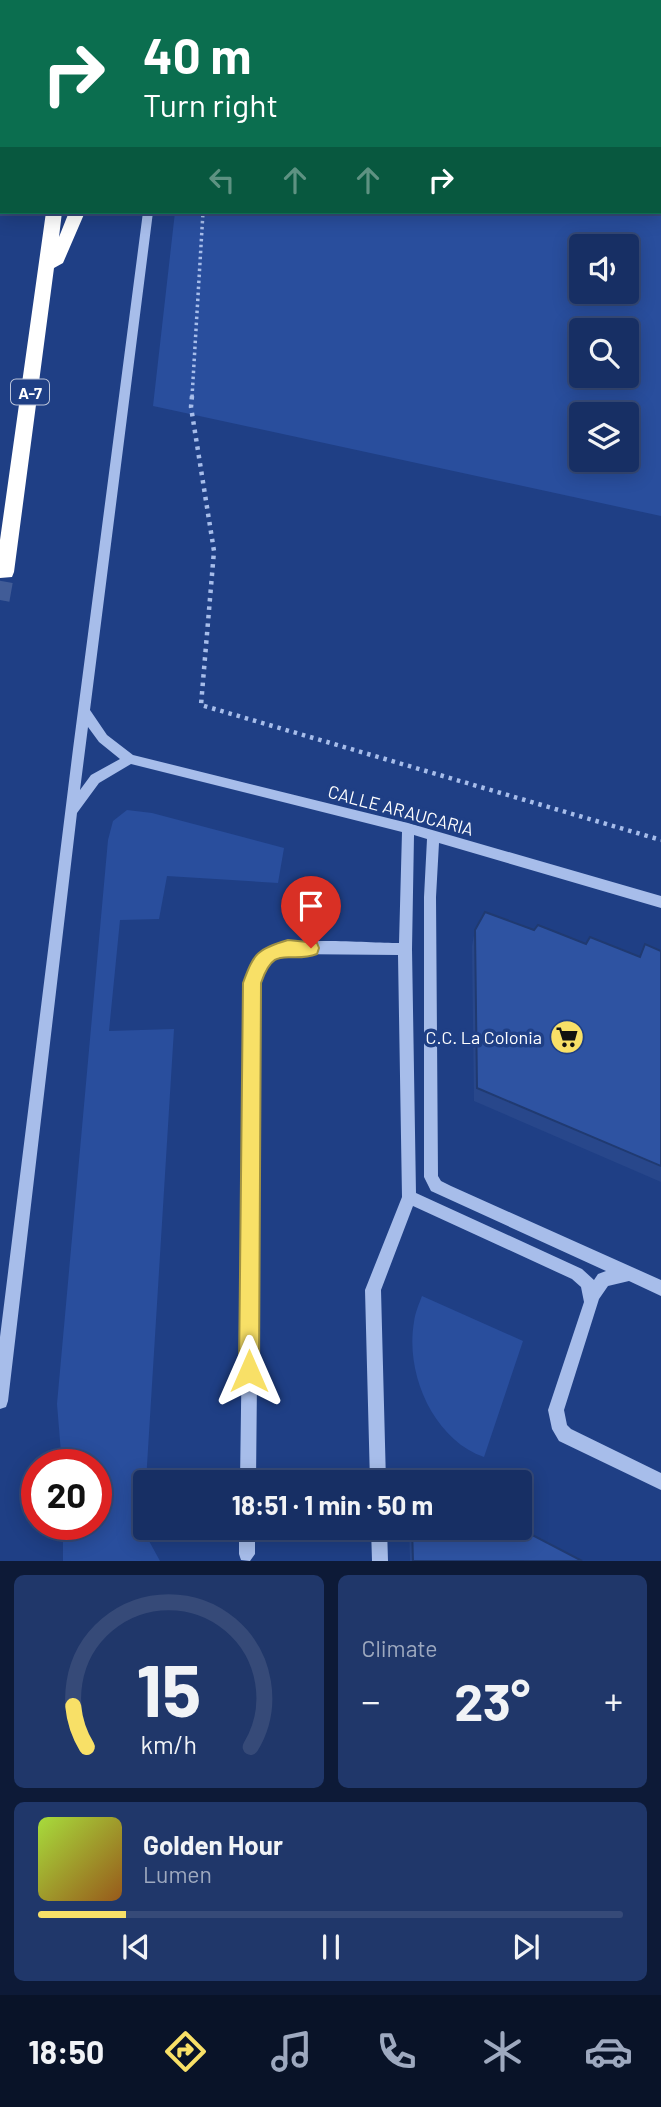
<!DOCTYPE html>
<html lang="en">
<head>
<meta charset="utf-8">
<style>
	body { margin:0; font-family:Barlow,sans-serif; background:#20376a; color:#f1f3f6; height:100vh; display:flex; flex-direction:column; font-size:26px; white-space:nowrap }
	* { box-sizing:border-box; margin:0 }
	p { font-size:23px; color:#9ea9bf }
	.icon { flex:none; width:38px; height:38px; fill:none; stroke:currentColor; stroke-width:2; stroke-linecap:round; stroke-linejoin:round }
	.map { position:relative; height:1561px; overflow:hidden }
	.panel { display:flex; flex-direction:column; gap:14px; padding:14px; background:#0d1a37; flex:1 }
	.panel>* { flex:none }
	.top-card { position:absolute; left:0px; top:0px; width:662px; height:214px; box-shadow:0 4px 18px #0003,0 0 0 2px #364a78; background:#0b6e4f; color:#fff; overflow:hidden }
	.controls { position:absolute; left:569px; top:234px; display:grid; gap:14px }
	.controls a { display:grid; place-items:center; width:70px; height:70px; border-radius:7px; background:#172f64; box-shadow:0 4px 18px #0003,0 0 0 2px #364a78; font-size:35px }
	.speed { position:absolute; left:21px; top:1449px; display:flex; gap:14px; font-size:35px; font-weight:700; text-align:center }
	.speed>* { display:grid; place-content:center; width:91px; height:91px; border-radius:50%; background:#172f64; box-shadow:0 4px 18px #0003,0 0 0 2px #364a78; line-height:1 }
	.speed .limit { border:10px solid #d22; background:#fff; color:#111 }
	.pin { position:absolute; display:grid; place-items:center; width:60px; height:60px; color:#fff; margin:-72px -30px; border-radius:50% 50% 50% 0; rotate:-45deg; box-shadow:0 0 7px #0007 }
	.pin .icon { rotate:45deg }
	.me { position:absolute; width:77px; margin:-38px; rotate:0deg; stroke-linejoin:round; filter:drop-shadow(0 0 5px #0008) }
	.turn { display:flex; align-items:center; gap:24px; height:147px; padding:0 28px; font-size:32px }
	.turn .icon { width:91px; height:91px; stroke-width:2.5 }
	.turn b { display:block; font-size:49px; line-height:60px }
	.lanes { display:flex; align-items:center; height:66px; padding:0 28px; background:#0003; justify-content:center; gap:35px; direction:ltr }
	.lanes .off { opacity:.35 }
	.big { font-size:52px; font-weight:700; line-height:1.1 }
	.panel .widget { flex:1; display:flex; flex-direction:column; justify-content:center; gap:10px; min-width:0; padding:0 24px; border-radius:10px; background:#20376a }
	.panel .dial { align-items:center; gap:0 }
	.dial svg { height:182px; overflow:visible; fill:none; stroke:#364a78; stroke-width:7; stroke-linecap:round; text-anchor:middle }
	.dial text { fill:#f1f3f6; stroke:none }
	.song { display:flex; align-items:center; gap:21px }
	.cover { width:84px; height:84px; border-radius:10px; background:linear-gradient(135deg,hsl(80 70% 55%),hsl(30 70% 35%)) }
	.played { height:7px; border-radius:4px; background:linear-gradient(90deg,#f8e067 15%,#364a78 15%) }
	.keys { display:flex; justify-content:space-around; direction:ltr }
	.heat { display:flex; justify-content:space-between; align-items:center; font-size:38px; direction:ltr }
	.panel .tiles { flex:1; display:grid; gap:14px; grid-template-columns:1fr 1fr }
	.widget:last-child { grid-column:span 2 }
	.trip { position:absolute; left:133px; top:1470px; width:399px; height:70px; border-radius:7px; background:#172f64; box-shadow:0 4px 18px #0003,0 0 0 2px #364a78; font-weight:700; line-height:70px; text-align:center }
	.dock { display:flex; height:112px; justify-content:space-around; align-items:center; background:#091328; color:#9ea9bf }
	.dock .icon { width:49px; height:49px }
	.dock .current { color:#f8e067 }
	.dock b { font-size:32px; color:#f1f3f6 }
	.map>svg:first-child { display:block }
</style>
</head>
<body>
<div class="map">
<svg width="661" height="1561" viewBox="0 0 661 1561">
	<rect width="100%" height="100%" fill="#1f3f85"/>
	<path fill="#294e9d" fill-rule="evenodd" d="M199,0h462v516l-508,-110 22,-194h485v-210zM581,247h45v45h-45zM581,331h45v45h-45zM581,415h45v45h-45z
		M127,810l25,3 132,35 -6,35 -111,-7 -8,43 -39,1 -11,111 65,-2 -31,501 17,31h-97v-37h33v-59h-34l-5,-61 51,-564 5,-19z
		M422,1296l101,45 -39,116c-51,-18 -79,-84 -70,-135 1,-9 5,-18 8,-26z"/>
	<g fill="none" stroke-linecap="round" stroke-linejoin="round">
		<path stroke="#415c97" stroke-width="19" stroke-dasharray="19 10" stroke-linecap="butt" d="M0,600l5,-28"/>
		<path stroke="#a7bdea" stroke-width="3.5" stroke-dasharray="2.5 3.5" stroke-linecap="butt" d="M445,0l7,1
			M192,397l11,-185"/>
		<path stroke="#a7bdea" stroke-width="4.5" stroke-dasharray="3.5 5" stroke-linecap="butt" d="M192,396l-1,11 23,144 -13,154 460,135"/>
		<path fill="#a7bdea" fill-rule="evenodd" d="M171,0h8v2h-8z
			M143,212h10l-63,498 17,25 26,20 275,68 253,73v12l-222,-65 -3,54 2,279 3,5 10,5 210,94v16l-32,-15 -21,5 -9,13 -35,111 3,15 4,4 90,44v17l-102,-49 -7,-12 -4,-19 36,-108 -3,-15 -9,-8 -159,-73 -32,84 5,192h-16l-5,-192 37,-93 -4,-242 -111,-1 -15,6 -11,13 -5,509h-16l7,-510c5,-10 11,-19 21,-24 25,-12 100,-5 131,-5l3,-111 -271,-68 -32,19 -22,30 -69,588 -2,6 -6,2v-72l73,-588zM88,727l11,15 21,17 -29,16 -11,15zM414,835l13,4 -3,58v280l7,14 175,80 -8,3 -4,6 -12,-11 -166,-76 -4,-244z
			M239,1528h16v26l-5,7 -9,-1 -2,-6z
			M371,1528h16l1,33h-16z"/>
		<path fill="#fff" fill-rule="evenodd" d="M16,0h14v2h-14z
			M73,0h14v2h-14z
			M114,0h14l-15,2z
			M0,102h2l-2,17z
			M46,212h16l-3,25 10,-25h16l-22,51 -9,5 -40,304 -2,5 -12,1v-38z"/>
	</g>
	<path fill="#28478b" d="M475,930h59l52,14 54,12 5,-12 16,7v231l-187,-81 -2,-155z
		M409,1528h110l63,33h-172z"/>
	<path fill="#2e53a2" stroke="#203a71" stroke-width="2" d="M485,912l49,18 4,-5 48,19 4,-7 50,20 5,-13 16,7v215l-184,-78 -2,-158z
		M412,1528h107l63,33h-169z"/>
	<path fill="#f8e067" stroke="#a19243" stroke-width="2" d="M288,940l29,3 2,5 -2,6c-29,11 -42,-12 -56,29l-2,388 -3,7 -7,3 -7,-3 -3,-7 4,-388c11,-30 14,-34 45,-43z"/>
	<defs>
		<g id="supermarket-disc" transform="scale(1.75)"><circle r="9.5" fill="#f8e067" stroke="#1f3f85"/><path d="M-6-5.5h2.5l.6 2H6L4.5 2H-2.5L-4.4-4H-6ZM-1.5 3.2a1.3 1.3 0 1 0 .1 0ZM3 3.2a1.3 1.3 0 1 0 .1 0Z" fill="#111"/></g>
	</defs>
	<g fill-rule="evenodd">
		<use href="#supermarket-disc" x="567" y="1037"/>
	</g>
	<g text-anchor="middle" dominant-baseline="central" stroke-width="7" stroke-linejoin="round" paint-order="stroke">
		<rect fill="#1f3f85" stroke="#bcc5da" stroke-width="2" x="11" y="379.5" width="38" height="25" rx="5"/>
		<g font-size="16" font-weight="bold" fill="#fff">
			<text x="30" y="392">A-7</text>
		</g>
		<g font-size="18" fill="#fff" stroke="#1f3f85">
			<text transform="translate(401 810) rotate(15)">CALLE ARAUCARIA</text>
		</g>
		<g font-size="18" fill="#fff" stroke="#1f3f85" text-anchor="end">
			<text x="542" y="1037">C.C. La Colonia</text>
		</g>
	</g>
</svg>
<div class="controls">
<a><svg class="icon" aria-label="sound" viewBox="0 0 24 24"><path d="M4 9h4l5-4v14l-5-4H4zM17 9q2 3 0 6"/></svg></a>
<a><svg class="icon" aria-label="search" viewBox="0 0 24 24"><circle cx="10" cy="10" r="6"/><path d="M15 15l6 6"/></svg></a>
<a><svg class="icon" aria-label="layers" viewBox="0 0 24 24"><path d="M12 4l9 5-9 5-9-5zM3 14l9 5 9-5"/></svg></a>
</div>
<div class="speed"><div class="limit">20</div></div>
<div class="pin" style="left:311px;top:948px;background:#d93025"><svg class="icon" aria-label="arrive" viewBox="0 0 24 24"><path d="M6 21V4h12l-3 4 3 4H6"/></svg></div>
<svg class="me" style="left:249px;top:1371px" viewBox="-20 -20 40 40"><path d="M0-17L14 15 0 8-14 15z" fill="#f8e067" stroke="#fff" stroke-width="4"/></svg>
<div class="trip">18:51 · 1 min · 50 m</div>
<div class="top-card">
<div class="turn"><svg class="icon" aria-label="right" viewBox="0 0 24 24"><path d="M7 20v-9h11M14 6l5 5-5 5"/></svg><div><b>40 m</b>Turn right</div></div>
<div class="lanes"><svg class="icon off" aria-label="left" viewBox="0 0 24 24"><path d="M17 20v-9H6M10 6l-5 5 5 5"/></svg><svg class="icon off" aria-label="ahead" viewBox="0 0 24 24"><path d="M12 20V5M6 11l6-6 6 6"/></svg><svg class="icon off" aria-label="ahead" viewBox="0 0 24 24"><path d="M12 20V5M6 11l6-6 6 6"/></svg><svg class="icon" aria-label="right" viewBox="0 0 24 24"><path d="M7 20v-9h11M14 6l5 5-5 5"/></svg></div>
</div>
</div>
<section class="panel">
<div class="tiles">
<div class="widget dial"><svg viewBox="0 0 100 80">
<path d="M14 69A42 42 0 1 1 86 69"/>
<path d="M14 69A42 42 0 0 1 8 51" stroke="#f8e067"/>
<text x="50" y="56" font-size="32" font-weight="700">15</text>
<text x="50" y="72" font-size="11">km/h</text>
</svg></div>
<div class="widget"><p>Climate</p>
<div class="heat"><a>−</a><b class="big">23°</b><a>+</a></div>
</div>
<div class="widget">
<div class="song"><i class="cover"></i><div><b>Golden Hour</b><p>Lumen</p></div></div>
<div class="played"></div>
<div class="keys"><svg class="icon" aria-label="previous" viewBox="0 0 24 24"><path d="M18 5L8 12l10 7zM5 5v14"/></svg><svg class="icon" aria-label="pause" viewBox="0 0 24 24"><path d="M8 5v14M16 5v14"/></svg><svg class="icon" aria-label="next" viewBox="0 0 24 24"><path d="M6 5l10 7-10 7zM19 5v14"/></svg></div>
</div>
</div>
</section>
<nav class="dock">
<b>18:50</b>
<svg class="icon current" aria-label="directions" viewBox="0 0 24 24"><path d="M12 3l9 9-9 9-9-9zM9 14v-3h6M13 9l2 2-2 2"/></svg>
<svg class="icon" aria-label="music" viewBox="0 0 24 24"><path d="M9 18V5l10-2v13"/><circle cx="6" cy="18" r="3"/><circle cx="16" cy="16" r="3"/></svg>
<svg class="icon" aria-label="phone" viewBox="0 0 24 24"><path d="M5 4h4l2 5-3 2q2 4 5 5l2-3 5 2v4C11 20 4 13 5 4z"/></svg>
<svg class="icon" aria-label="climate" viewBox="0 0 24 24"><path d="M12 3v18M4 7l16 10M4 17L20 7"/></svg>
<svg class="icon" aria-label="car" viewBox="0 0 24 24"><path d="M5 17H2v-5l4-1 3-4h7l3 4 3 1v5h-3M9 17h6M6 11h13"/><circle cx="7" cy="17" r="2"/><circle cx="17" cy="17" r="2"/></svg>
</nav>
</body>
</html>
